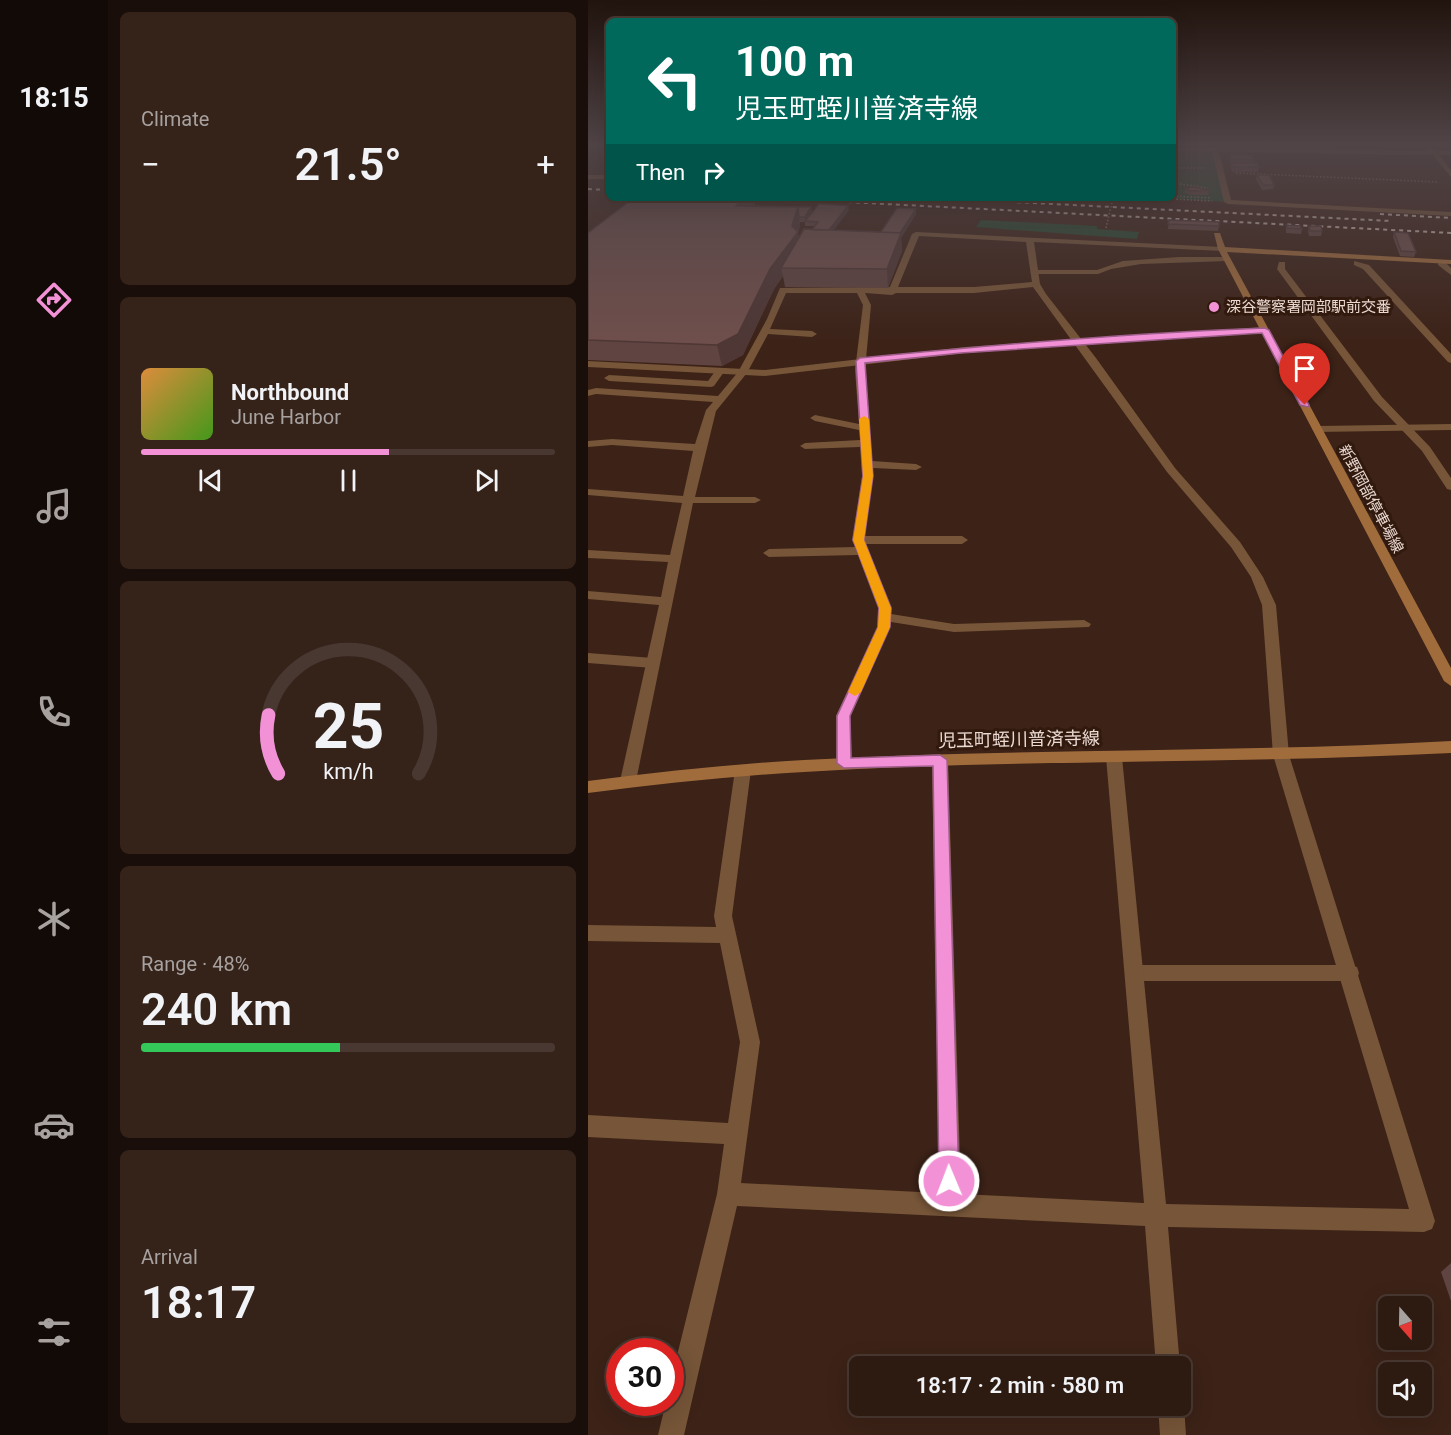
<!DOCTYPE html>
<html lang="en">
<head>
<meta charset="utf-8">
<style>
	body { margin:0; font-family:Roboto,"Noto Sans JP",sans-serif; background:#35231a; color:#f1f3f6; height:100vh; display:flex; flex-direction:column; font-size:22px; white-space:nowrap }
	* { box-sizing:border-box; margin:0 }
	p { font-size:20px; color:#a7a19f }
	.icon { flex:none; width:33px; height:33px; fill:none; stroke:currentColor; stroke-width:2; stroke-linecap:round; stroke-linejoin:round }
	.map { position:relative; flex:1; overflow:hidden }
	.side { display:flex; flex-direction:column; gap:12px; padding:12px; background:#190e09; width:480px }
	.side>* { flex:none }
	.hud { position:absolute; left:18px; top:18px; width:570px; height:183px; border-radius:9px; box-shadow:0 6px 24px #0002,0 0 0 2px #483831; background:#00695c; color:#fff; overflow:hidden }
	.needle { width:39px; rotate:160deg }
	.buttons { position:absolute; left:790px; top:1296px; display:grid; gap:12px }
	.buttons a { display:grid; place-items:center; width:54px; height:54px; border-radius:9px; background:#2d1a11; box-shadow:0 6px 24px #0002,0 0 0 2px #483831; font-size:30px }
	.speed { position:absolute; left:18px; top:1338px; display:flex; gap:12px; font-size:30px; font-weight:700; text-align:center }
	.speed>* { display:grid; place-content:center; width:78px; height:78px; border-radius:50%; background:#2d1a11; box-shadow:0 6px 24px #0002,0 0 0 2px #483831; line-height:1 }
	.speed .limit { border:9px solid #d22; background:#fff; color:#111 }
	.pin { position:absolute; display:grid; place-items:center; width:51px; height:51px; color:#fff; margin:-62px -26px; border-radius:50% 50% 50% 0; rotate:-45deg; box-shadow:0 0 6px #0007 }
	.pin .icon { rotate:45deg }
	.me { position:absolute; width:66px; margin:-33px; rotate:359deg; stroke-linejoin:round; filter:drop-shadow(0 0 4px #0008) }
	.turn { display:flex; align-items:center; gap:21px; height:126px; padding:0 30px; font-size:27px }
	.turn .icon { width:78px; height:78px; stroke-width:2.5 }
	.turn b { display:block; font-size:42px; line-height:51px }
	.then { display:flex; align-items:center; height:57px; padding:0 30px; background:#0003; gap:12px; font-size:22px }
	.big { font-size:45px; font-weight:600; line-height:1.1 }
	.side .widget { flex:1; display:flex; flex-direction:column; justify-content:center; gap:9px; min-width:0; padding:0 21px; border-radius:9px; background:#35231a }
	.side .dial { align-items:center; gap:0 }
	.dial svg { height:156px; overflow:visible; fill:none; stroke:#483831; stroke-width:7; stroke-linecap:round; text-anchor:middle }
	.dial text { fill:#f1f3f6; stroke:none }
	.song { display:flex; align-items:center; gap:18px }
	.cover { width:72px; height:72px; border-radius:9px; background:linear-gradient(135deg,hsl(30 70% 55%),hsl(100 70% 35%)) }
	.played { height:6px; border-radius:3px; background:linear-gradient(90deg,#f391d6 60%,#483831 60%) }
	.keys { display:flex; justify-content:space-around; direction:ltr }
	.heat { display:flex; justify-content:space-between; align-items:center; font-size:33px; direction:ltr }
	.charge { height:9px; border-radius:4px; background:linear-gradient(90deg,#34c759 48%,#483831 0) }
	.trip { position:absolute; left:261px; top:1356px; width:342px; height:60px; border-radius:9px; background:#2d1a11; box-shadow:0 6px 24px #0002,0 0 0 2px #483831; font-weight:600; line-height:60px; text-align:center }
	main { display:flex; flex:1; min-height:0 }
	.dock { display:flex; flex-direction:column; width:108px; justify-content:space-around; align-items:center; background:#120a07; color:#a7a19f }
	.dock .icon { width:42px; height:42px }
	.dock .current { color:#f391d6 }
	.dock b { font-size:27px; color:#f1f3f6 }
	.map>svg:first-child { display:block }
</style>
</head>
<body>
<main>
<nav class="dock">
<b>18:15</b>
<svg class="icon current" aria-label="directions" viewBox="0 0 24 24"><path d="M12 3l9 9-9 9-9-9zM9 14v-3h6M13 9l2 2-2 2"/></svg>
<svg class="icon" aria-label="music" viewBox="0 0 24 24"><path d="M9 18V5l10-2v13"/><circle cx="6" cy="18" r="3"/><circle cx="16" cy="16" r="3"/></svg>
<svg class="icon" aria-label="phone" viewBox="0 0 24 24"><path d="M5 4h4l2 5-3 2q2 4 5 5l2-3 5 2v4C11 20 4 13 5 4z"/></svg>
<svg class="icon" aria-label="climate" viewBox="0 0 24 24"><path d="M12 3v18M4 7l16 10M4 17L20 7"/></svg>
<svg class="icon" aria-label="car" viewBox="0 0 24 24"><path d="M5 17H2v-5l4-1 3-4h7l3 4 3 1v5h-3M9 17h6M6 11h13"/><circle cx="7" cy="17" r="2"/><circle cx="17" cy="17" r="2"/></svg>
<svg class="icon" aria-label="filters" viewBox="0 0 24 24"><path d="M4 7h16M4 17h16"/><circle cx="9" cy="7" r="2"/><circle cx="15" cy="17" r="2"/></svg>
</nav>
<section class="side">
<div class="widget"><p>Climate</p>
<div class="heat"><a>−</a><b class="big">21.5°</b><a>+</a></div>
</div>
<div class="widget">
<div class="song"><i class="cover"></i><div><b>Northbound</b><p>June Harbor</p></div></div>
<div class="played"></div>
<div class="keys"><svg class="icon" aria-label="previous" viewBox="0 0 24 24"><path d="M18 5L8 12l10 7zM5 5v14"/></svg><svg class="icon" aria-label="pause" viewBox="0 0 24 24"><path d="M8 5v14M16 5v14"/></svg><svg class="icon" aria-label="next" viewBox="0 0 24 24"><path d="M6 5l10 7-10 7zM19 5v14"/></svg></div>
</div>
<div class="widget dial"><svg viewBox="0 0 100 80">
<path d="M14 69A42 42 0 1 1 86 69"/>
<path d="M14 69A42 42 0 0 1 9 39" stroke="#f391d6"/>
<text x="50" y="56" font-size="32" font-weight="700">25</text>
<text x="50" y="72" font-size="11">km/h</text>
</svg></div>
<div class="widget"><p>Range · 48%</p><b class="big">240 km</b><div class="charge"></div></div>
<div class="widget"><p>Arrival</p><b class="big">18:17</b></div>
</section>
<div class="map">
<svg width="863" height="1435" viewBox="0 0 863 1435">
	<rect width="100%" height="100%" fill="#3c2217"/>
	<path fill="#234a30" d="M585,149l42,1 13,52 -76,-4h21z
		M393,220l116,6v3l42,3 -2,7 -161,-12z"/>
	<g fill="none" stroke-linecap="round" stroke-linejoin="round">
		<path stroke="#8b756c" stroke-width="1.5" stroke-dasharray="1.5 2" stroke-linecap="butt" d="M585,168h32
			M648,173l202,9
			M585,183l35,5
			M585,196l38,2
			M564,198l60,3
			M518,228l7,-30"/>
		<path fill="#765538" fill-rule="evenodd" d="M591,257h48l4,2 -4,2 -86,3 -30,5 -13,5h-64l-4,-2 4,-2h63l26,-9z
			M766,261l15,4 82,89v9l-3,-1 -85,-93 -9,-4z
			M850,261h6l7,7v7l-13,-10z
			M691,262h6v7l97,128 48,50 21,31v12l-4,-1 -25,-38 -48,-50 -97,-132z
			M0,653l65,5 7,5 -7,5 -65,-5z
			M546,965h216l7,2 2,6 -2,6 -7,2h-216l-7,-2 -2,-6 2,-6z"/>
		<path fill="#765538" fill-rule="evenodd" d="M585,147l254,4 -1,-2 3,-2 7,4h15v4h-12l12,15v7l-18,-22 -214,-3 12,48 220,12v4l-223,-12 -4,-2 -12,-51h-39z
			M0,175h21v4h-21z
			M328,232l306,15 4,2 -4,2 -188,-9 6,42 6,10 50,64 79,110 65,74 23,35 13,28 13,150 146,466 -3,8 -8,3 -256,-5 12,139h-24l-11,-140 -408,-20 -53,229h-26l8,-33h4v-18l47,-190 7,-50 -136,-7v-22l140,8 12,-81 -20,-99 -132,-2v-16l128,2 -2,-11 21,-146 2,-4h12l2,4 -19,146 28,126 -19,141 198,10 -7,-433 2,-4h12l2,4 13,434 183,9 -38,-446 2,-4h12l2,4 44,447 243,5 -136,-454 -11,-150 -11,-28 -20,-30 -64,-75 -134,-185 -59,6h-78l-4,2 -27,-2 6,12 -6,65 7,91 44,3 6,3 -6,3 -43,-2 -8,68h97l6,4 -6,4h-96l26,64 -1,6 63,10 130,-4 7,4 -2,3 -135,5 -63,-10 -41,94 2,47 -2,4h-12l-2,-4v-47l41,-89 1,-19 -20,-53 -89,2 -6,-4 6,-4 86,-2 -3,-7 10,-64 -2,-29 -55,2 -5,-3 5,-3 55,-3 -1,-10 -44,-9 -5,-3 5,-3 44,9 -4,-54 8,-65 -6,-12h-71l-16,36 42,2 5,3 -5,3 -44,-3 -21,39 -31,38 -21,86h60l6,3 -6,3h-62l-57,278 -2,4h-12l-2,-4 39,-176 -71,-6v-8l73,6 7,-35 -80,-4v-8l82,5 12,-52 -94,-8v-6l95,7 10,-45 -81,-6 -24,2v-6l24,-2 83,5 11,-34 7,-8 -117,-8 -8,2v-6l8,-2 122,8 20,-24 29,-53 13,-31 110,-1 22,-53zM331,236l107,6 6,40 -58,5h-76z
			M128,370l8,2 -10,14 -3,1 -102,-6 -5,-3 5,-3 99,6z
			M863,424v6l-134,2 -5,-3 5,-3z
			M592,1398l4,8 2,29h-26l-2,-29h22z"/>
		<path fill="#765538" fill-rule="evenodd" d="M677,327l5,3 -2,2 -303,21 -200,23 -177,-9v-6l177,9 200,-23z"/>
		<path fill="#a06c3c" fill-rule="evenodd" d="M626,233h6l5,14 226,13v4l-224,-12 224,416v18l-7,-5 -226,-432z
			M863,741v12c-215,11 -431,6 -647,19 -72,4 -144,12 -216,21v-12c72,-9 144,-17 216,-21 216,-12 432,-7 647,-19z"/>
		<path stroke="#d3c1b8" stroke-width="2" stroke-dasharray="4 4" stroke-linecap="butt" d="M0,189l21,1
			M180,198l683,35
			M365,199l438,22
			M792,214l71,4"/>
	</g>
	<path fill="#5f4441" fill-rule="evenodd" d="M642,154l24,6v3l5,4 -1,5h-26l-1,-5z
		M669,175l17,10 -1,4 -11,1 -6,-11z
		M597,188l24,2 -1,5h-18l-5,-2z
		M166,198l1,8 56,1 1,5 -3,4 40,-6 -16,21 48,1 35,-23v5l-15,24 1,13 -14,37 -103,-1 -2,-11 -9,13 -31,66 -21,11 -134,-6v-127zM212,222h5v4h9l-2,4 -13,8 -1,-5 2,-8z
		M581,220l50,6 -1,5 -50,-2z
		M698,225l16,4 -1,5 -15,-1z
		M721,226l13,5 -1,5h-12l-1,-5z
		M806,232l22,20 -2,5 -14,-1 -7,-19z
		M863,1263v38l-10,-29z"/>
	<path fill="#4e3735" d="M156,198h10l1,9 -19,-1z
		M260,206l1,4 -23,29 -1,-5z
		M210,207l2,18 -2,8 3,17 -20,18 2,8 -9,13 -31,66 -21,11 -5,-21 75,-119z
		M223,207l1,5 -7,10v-5z
		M328,209v5l-15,24 1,13 -14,37 -1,-19 7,-26z"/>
	<path fill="#6f4f4c" stroke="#4e3735" stroke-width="1.5" d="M642,154l23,2 1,4 -23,-1z
		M643,163h26l2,4h-26z
		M669,175h12l5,10h-11z
		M606,187l15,3 -19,1 -5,-3z
		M46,198h110l-8,8 62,1 -6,19 6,6 -28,37 -32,65 -21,11 -129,-5v-107z
		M231,204l29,2 -19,24h-17l6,-8 -13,-1z
		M165,206h1l57,1 -6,10h-6l-1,-10z
		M309,208l19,1 -16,24 -19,-1z
		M581,220l50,2v4l-51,-2z
		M698,225l14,1 2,3 -15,-1z
		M721,226h12l1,5h-12z
		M216,229l97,4 -14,36 -106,-1z
		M806,232l14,1 8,19 -15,-1z"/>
	<linearGradient id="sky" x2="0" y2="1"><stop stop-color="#21130d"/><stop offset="0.42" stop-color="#504447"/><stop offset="1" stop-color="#504447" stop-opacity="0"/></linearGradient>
	<rect width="863" height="344" fill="url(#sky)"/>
	<path fill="#f391d6" stroke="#9e5e8b" stroke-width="1.5" d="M677,328l4,2 40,75 -1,2 -8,-2 -38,-72 -301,20 -96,10 8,113 -9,64 27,68 -1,19 -40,89 1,42 89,-3 7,5 12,421 -3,8 -7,2 -7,-2 -3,-8 -6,-415 -89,2 -7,-5v-47l41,-89 1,-19 -26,-68 10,-64 -7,-115 4,-3c135,-13 270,-25 405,-30z"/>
	<path fill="#f59e0b" d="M276,416l5,3 4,57 -9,64 27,68 -1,19 -29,65 -6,4 -7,-4 30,-65 1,-19 -26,-68 10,-64 -4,-57z"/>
	<circle fill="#f391d6" stroke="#31190e" stroke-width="2" cx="626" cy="307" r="6"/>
	<g text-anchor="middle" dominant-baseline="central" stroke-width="6" stroke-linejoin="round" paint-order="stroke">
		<g font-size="15" fill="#ebdad2" stroke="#31190e" text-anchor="start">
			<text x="638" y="307">深谷警察署岡部駅前交番</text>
		</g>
		<g font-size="15" fill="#ebdad2" stroke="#31190e">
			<text transform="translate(783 499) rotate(62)">新野岡部停車場線</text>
		</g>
		<g font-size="18" fill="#ebdad2" stroke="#31190e">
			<text transform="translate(431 739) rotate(-1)">児玉町蛭川普済寺線</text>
		</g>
	</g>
</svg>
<div class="buttons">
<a><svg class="needle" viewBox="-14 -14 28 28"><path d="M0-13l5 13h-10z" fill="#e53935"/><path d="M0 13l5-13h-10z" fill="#a7a19f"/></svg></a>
<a><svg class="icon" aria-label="sound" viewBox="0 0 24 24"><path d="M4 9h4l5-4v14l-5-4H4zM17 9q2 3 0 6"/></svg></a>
</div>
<div class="speed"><div class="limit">30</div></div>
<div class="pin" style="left:717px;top:405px;background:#d93025"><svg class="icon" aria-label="arrive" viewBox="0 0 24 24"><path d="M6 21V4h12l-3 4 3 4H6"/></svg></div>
<svg class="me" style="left:361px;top:1181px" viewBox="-20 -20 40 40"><circle r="17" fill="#f391d6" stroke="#fff" stroke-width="3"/><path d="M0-11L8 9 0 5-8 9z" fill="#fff"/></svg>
<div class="trip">18:17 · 2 min · 580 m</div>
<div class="hud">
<div class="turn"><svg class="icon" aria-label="left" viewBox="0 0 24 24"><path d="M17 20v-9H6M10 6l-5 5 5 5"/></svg><div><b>100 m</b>児玉町蛭川普済寺線</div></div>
<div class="then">Then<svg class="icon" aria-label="right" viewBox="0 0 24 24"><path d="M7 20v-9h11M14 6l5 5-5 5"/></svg></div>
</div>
</div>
</main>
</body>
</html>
